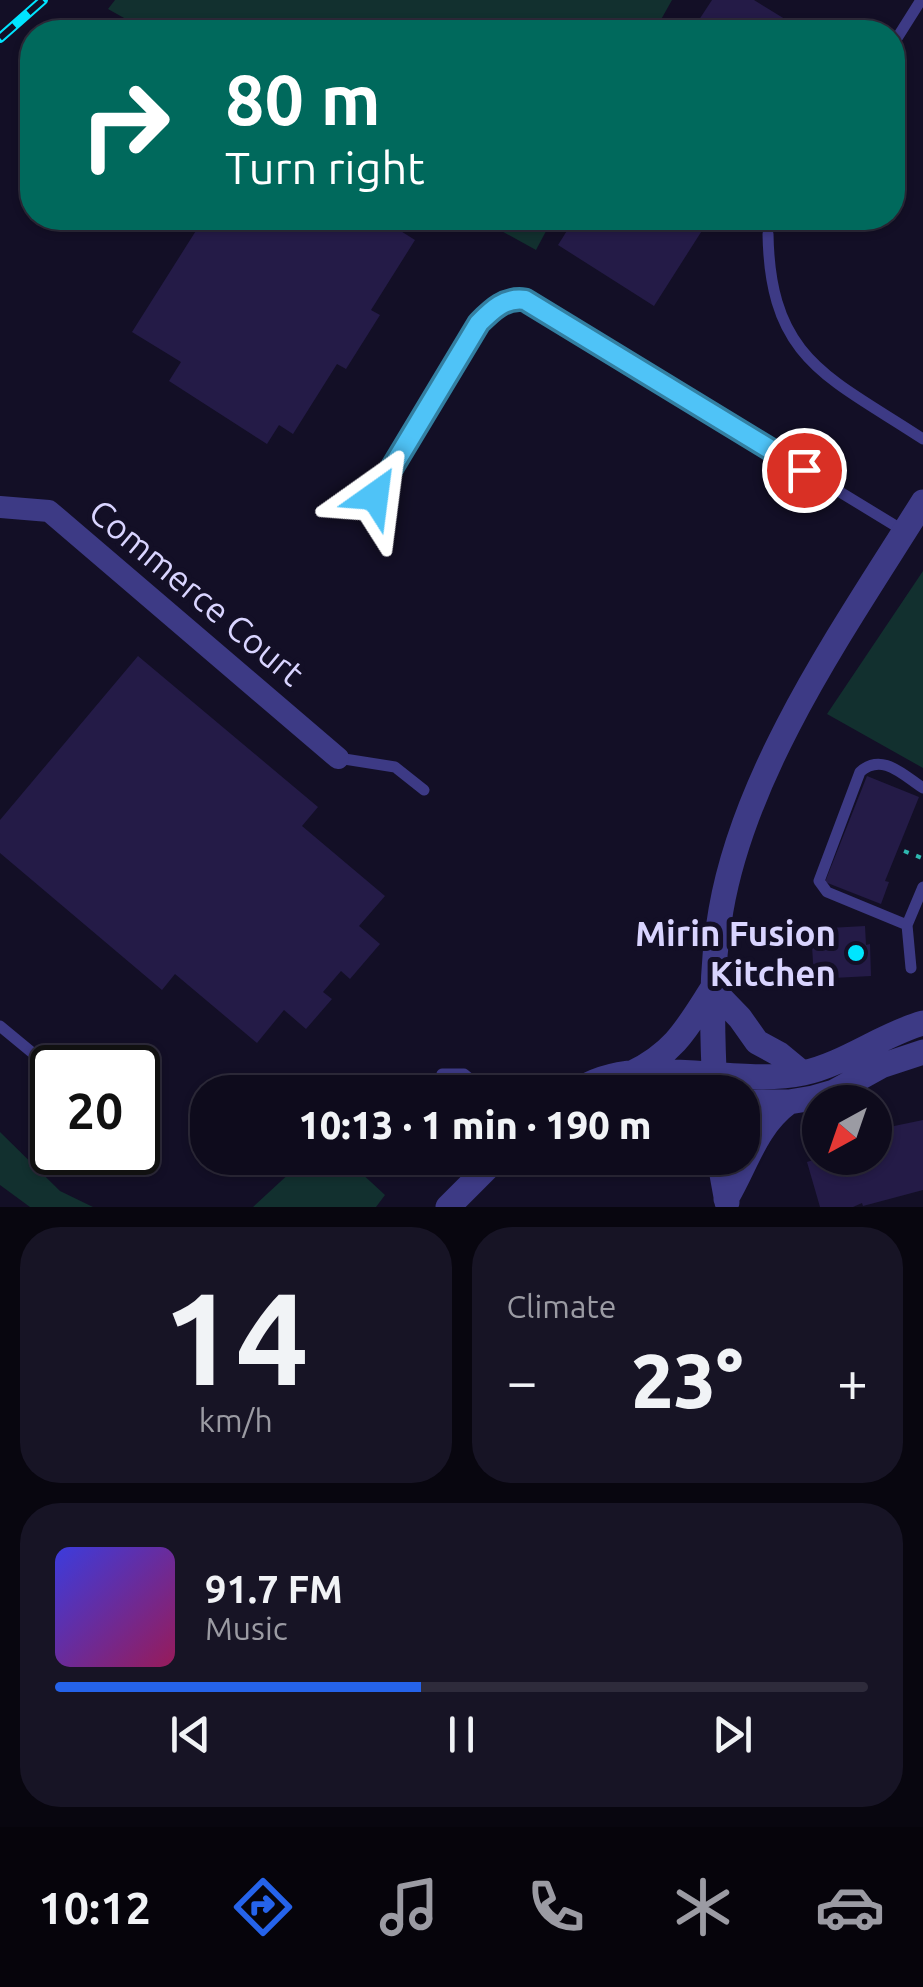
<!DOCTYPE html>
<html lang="en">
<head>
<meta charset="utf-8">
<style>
	body { margin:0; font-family:Ubuntu,sans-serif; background:#171425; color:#f1f3f6; height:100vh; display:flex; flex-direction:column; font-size:38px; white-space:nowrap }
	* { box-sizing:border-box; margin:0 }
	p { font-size:32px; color:#9b9ba3 }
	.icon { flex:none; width:55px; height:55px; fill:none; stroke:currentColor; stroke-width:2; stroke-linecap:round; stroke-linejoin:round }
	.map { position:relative; height:1207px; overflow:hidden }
	.side { display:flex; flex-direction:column; gap:20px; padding:20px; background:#08060f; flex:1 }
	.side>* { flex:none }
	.guide { position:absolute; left:20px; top:20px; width:885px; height:210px; border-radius:40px; box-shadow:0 2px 8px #0004,0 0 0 2px #2e2b3b; background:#00695c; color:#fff; overflow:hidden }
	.needle { width:65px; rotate:220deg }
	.tools { position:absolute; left:802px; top:1085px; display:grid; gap:20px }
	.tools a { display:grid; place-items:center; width:90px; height:90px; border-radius:50%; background:#0e0b1c; box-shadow:0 2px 8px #0004,0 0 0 2px #2e2b3b; font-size:50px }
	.speed { position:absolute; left:30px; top:1045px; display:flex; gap:20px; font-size:50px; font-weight:700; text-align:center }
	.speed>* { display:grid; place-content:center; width:130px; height:130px; border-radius:50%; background:#0e0b1c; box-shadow:0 2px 8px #0004,0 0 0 2px #2e2b3b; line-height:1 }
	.speed .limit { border:5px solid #111; border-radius:15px; background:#fff; color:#111 }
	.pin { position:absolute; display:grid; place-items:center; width:85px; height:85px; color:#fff; margin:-42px; border:5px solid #fff; border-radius:50%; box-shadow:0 2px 10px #0007 }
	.me { position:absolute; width:110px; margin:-55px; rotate:31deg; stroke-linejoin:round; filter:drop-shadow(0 0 8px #0008) }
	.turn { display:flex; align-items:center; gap:35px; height:210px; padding:0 40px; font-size:45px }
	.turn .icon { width:130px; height:130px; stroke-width:2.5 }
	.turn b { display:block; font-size:70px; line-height:85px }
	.big { font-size:75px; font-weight:800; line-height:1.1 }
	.side .widget { flex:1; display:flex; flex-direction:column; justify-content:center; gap:15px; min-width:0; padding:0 35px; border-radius:40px; background:#171425 }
	.side .dial { align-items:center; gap:0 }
	.dial b { font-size:130px; line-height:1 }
	.song { display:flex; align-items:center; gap:30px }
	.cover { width:120px; height:120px; border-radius:15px; background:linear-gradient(135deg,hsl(240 70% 55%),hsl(330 70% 35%)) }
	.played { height:10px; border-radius:5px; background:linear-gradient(90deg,#2563eb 45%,#2e2b3b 45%) }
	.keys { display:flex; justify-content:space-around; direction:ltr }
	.heat { display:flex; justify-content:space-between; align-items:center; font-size:55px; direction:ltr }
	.side .tiles { flex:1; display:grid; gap:20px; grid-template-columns:1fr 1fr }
	.widget:last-child { grid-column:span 2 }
	.trip { position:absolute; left:190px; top:1075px; width:570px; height:100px; border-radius:40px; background:#0e0b1c; box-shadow:0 2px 8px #0004,0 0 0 2px #2e2b3b; font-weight:800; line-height:100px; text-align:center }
	.menu { display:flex; height:160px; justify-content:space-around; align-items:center; background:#06040b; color:#9b9ba3 }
	.menu .icon { width:70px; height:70px }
	.menu .on { color:#2563eb }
	.menu b { font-size:45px; color:#f1f3f6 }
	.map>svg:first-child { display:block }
</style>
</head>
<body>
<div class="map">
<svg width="923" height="1207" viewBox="0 0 923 1207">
	<rect width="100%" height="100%" fill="#130f26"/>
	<path fill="#12302f" d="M115,0h557l-18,32h-505l-41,-23z
		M478,218h75l-17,32z
		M923,571v197l-96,-54z
		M0,1132l60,59 33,16h-63l-30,-22z
		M306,1158h39l40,37 -9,12h-123z"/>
	<path fill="#241b47" d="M712,0h42l52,32h-115z
		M204,218h176l35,22 -44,70 9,5 -34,54 -9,-5 -44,70 -14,-9 -12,19 -98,-63 12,-19 -49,-30z
		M575,218h135l-56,88 -96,-61z
		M138,656l180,151 -16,19 83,70 -26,30 21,18 -30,35 -9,-8 -18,21 9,7 -26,30 -22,-19 -27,33 -82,-69 -13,16 -162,-137v-33z
		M867,776l52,21 -34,84 4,1 -8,22 -56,-22z
		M865,926l1,19 4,-1 1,32 -57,3 -3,-50z
		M923,1120v70l-60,16 -1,-3 -9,4h-33l-13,-45 12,-4h56v-28z"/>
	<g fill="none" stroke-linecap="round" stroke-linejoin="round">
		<path stroke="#2fb8b0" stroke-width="4" stroke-dasharray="5 8" stroke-linecap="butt" d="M904,851l18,7"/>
		<path stroke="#3d3a85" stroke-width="11" d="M892,46l29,-46
			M768,234c2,126 61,143 155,205
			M375,496l104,-173c13,-13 26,-26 46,-23l379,231
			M338,758l57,9 29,23
			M907,925l-80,-33 -8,-11 41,-109c22,-20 43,3 63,16
			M911,968l-4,-43 16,-38
			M0,1026l52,43
			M447,1092l-5,-18h22l22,18"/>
		<path stroke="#3d3a85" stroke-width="22" d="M0,507l49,4 289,247"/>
		<path stroke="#3d3a85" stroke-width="25" d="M632,1073c43,-21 55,-45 80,-84l28,29 17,24 22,12 23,19
			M576,1092c57,-42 159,-4 227,-19 42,-9 78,-38 120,-50
			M715,1092c-3,-61 -5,-121 6,-182 25,-144 126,-286 202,-408
			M742,1102h47l24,-4 21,-6 47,-26 42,-14
			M719,1158l8,44
			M726,1199c21,-35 29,-72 63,-97
			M448,1207l49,-49"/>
		<g stroke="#00e5ff" stroke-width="10">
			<path id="rail" d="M0,38l43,-38"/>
		</g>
		<use href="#rail" stroke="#130f26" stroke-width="6" stroke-dasharray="19" stroke-linecap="butt"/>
	</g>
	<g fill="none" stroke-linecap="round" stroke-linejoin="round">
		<g stroke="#337fa1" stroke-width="25">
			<path id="route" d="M375,496l104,-173c13,-13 26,-26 46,-23l279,170"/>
		</g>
		<use href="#route" stroke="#4fc3f7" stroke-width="18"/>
	</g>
	<circle fill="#00e5ff" stroke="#130f26" stroke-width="4" cx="856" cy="953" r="10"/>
	<g text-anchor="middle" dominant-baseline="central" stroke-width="10" stroke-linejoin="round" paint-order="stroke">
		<g font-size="35" fill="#d9d4ff" stroke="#130f26">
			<text transform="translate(197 592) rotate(40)">Commerce Court</text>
		</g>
		<g font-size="35" font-weight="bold" fill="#d9d4ff" stroke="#130f26" text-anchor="end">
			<text x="836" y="933">Mirin Fusion<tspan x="836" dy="40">Kitchen</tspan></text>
		</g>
	</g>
</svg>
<div class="tools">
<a><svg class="needle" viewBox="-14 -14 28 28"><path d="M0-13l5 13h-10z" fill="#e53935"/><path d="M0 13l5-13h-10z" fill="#9b9ba3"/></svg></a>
</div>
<div class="speed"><div class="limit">20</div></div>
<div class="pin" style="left:804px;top:470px;background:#d93025"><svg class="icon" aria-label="arrive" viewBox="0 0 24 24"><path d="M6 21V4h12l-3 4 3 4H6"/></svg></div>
<svg class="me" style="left:375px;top:496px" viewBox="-20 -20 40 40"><path d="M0-17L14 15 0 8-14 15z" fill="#4fc3f7" stroke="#fff" stroke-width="4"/></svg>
<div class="trip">10:13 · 1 min · 190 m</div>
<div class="guide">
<div class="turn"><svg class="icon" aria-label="right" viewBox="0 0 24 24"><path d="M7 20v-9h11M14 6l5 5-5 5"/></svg><div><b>80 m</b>Turn right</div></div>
</div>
</div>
<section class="side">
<div class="tiles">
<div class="widget dial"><b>14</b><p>km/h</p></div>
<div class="widget"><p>Climate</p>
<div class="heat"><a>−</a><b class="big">23°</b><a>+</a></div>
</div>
<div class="widget">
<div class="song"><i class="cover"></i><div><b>91.7 FM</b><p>Music</p></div></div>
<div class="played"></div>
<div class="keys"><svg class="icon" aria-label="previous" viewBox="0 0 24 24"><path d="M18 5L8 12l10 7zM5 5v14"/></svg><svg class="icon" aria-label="pause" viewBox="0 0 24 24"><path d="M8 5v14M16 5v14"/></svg><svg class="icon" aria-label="next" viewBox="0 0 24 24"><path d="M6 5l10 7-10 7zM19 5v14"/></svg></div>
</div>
</div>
</section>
<nav class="menu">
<b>10:12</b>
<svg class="icon on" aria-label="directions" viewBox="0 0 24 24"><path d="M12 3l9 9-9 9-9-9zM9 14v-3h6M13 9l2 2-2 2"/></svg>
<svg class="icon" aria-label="music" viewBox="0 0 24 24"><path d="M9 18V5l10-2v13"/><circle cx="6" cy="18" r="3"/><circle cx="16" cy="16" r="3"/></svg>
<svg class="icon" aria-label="phone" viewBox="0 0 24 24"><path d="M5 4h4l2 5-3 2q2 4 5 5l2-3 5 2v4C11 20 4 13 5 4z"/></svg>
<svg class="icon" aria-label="climate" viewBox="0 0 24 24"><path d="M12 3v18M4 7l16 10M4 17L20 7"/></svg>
<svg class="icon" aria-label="car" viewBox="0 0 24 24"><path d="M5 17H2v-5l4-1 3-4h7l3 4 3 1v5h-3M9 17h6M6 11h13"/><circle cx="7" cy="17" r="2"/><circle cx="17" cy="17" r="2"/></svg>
</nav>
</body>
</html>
